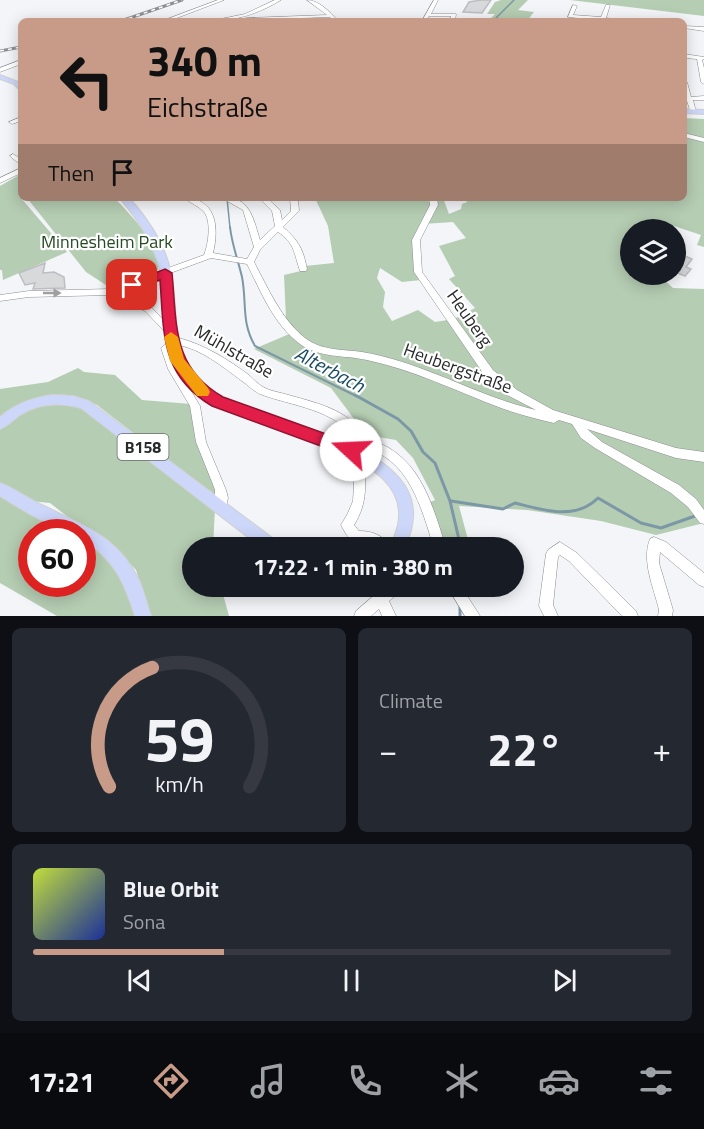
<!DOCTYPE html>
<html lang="en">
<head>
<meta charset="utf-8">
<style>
	body { margin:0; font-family:"Titillium Web",sans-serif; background:#242831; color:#f1f3f6; height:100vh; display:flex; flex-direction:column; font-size:22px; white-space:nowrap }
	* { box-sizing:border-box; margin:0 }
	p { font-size:20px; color:#9ea1a6 }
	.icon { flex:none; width:33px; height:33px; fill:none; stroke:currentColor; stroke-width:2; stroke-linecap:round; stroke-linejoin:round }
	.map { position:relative; height:616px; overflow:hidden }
	.details { display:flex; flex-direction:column; gap:12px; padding:12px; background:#0d0f14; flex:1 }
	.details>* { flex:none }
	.guide { position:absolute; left:18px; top:18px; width:669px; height:183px; border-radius:9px; box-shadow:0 3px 15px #0003; background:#c89b88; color:#111; overflow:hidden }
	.tools { position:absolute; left:620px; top:219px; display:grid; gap:12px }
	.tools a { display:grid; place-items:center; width:66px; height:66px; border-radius:50%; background:#171b24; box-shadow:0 3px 15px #0003; font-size:30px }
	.speed { position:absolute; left:18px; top:519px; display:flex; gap:12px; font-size:30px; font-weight:700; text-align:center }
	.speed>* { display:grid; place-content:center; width:78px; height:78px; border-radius:50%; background:#171b24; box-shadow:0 3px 15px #0003; line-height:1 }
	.speed .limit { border:9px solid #d22; background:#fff; color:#111 }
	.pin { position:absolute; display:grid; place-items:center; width:51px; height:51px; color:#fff; margin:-26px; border-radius:12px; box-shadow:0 3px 9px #0006 }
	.me { position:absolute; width:66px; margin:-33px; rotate:290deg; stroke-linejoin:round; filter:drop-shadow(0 0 4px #0008) }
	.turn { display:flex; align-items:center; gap:21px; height:126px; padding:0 30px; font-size:27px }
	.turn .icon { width:78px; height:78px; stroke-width:2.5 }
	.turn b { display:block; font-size:42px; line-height:51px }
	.then { display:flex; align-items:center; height:57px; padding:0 30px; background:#0003; gap:12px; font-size:22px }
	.big { font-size:45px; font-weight:700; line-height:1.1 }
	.details .tile { flex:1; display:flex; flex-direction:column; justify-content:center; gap:9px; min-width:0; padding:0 21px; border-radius:9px; background:#242831 }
	.details .dial { align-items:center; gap:0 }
	.dial svg { height:156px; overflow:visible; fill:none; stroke:#363941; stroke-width:7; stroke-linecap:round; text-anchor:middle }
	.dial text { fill:#f1f3f6; stroke:none }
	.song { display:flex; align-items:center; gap:18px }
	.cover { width:72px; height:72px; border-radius:9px; background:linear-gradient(135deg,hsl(70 70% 55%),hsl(230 70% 35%)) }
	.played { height:6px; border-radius:3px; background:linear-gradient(90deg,#c89b88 30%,#363941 30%) }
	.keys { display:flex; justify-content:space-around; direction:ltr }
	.heat { display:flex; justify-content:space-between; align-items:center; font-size:33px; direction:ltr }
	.details .tiles { flex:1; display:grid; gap:12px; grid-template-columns:1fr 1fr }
	.tile:last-child { grid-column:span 2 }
	.trip { position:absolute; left:182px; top:537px; width:342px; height:60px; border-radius:30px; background:#171b24; box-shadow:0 3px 15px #0003; font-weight:700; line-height:60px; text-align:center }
	.tabs { display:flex; height:96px; justify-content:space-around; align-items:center; background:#090b0e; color:#9ea1a6 }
	.tabs .icon { width:42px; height:42px }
	.tabs .selected { color:#c89b88 }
	.tabs b { font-size:27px; color:#f1f3f6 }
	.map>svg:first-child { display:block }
</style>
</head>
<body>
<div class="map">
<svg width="704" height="616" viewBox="0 0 704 616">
	<rect width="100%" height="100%" fill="#f3f5f8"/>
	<path fill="#b5cdb3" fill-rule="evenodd" d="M501,0h27l-10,10 16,2 -7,9h-39l7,-7h-8l8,-12z
		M570,0h134v16z
		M684,118l20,1v128l-7,-2 4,-10 -27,-9 -16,-2 -10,5 -18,1v44l29,1 14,13 31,1v234l-48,12 -55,-14 -74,-11 -68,-4 11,41h-27l-15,-44 7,-3 -22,-42 -17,-18 -30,-5 -35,-47 -77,-39 40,-17 -8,-13 -2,-44 21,-5v-4l29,-3 -6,-37 -13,-28h128l6,16 12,-5 1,-5 5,-2 -2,-4h219zM453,222l13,16 -27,8 16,30 -6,3 26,29 -21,11 -19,3 -17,-12 -26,11 -9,-14 2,-15 -8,-14 3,-10 22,14 19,-2 -6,-41 8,-15z
		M21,174v24l46,54 -64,28 -1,-10h-2v-84z
		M27,198h87c17,16 46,47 44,72l-34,15 -15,2 -23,-15z
		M78,368l6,4 31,3 27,25 49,4 28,95 -122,-94c-40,-20 -62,-9 -97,14v-30l48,-7z
		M52,403l28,4 135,102 -2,38 -21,1v38l29,1 8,29h-79l-14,-46 -28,-30 -35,-19 -23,-18 -20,-2 -30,-17v-54l30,-22z
		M0,496l71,36h-39v52h50l1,-45c37,27 37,35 54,77h-80l-57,-33z"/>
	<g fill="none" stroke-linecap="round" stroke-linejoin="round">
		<path stroke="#7c98a6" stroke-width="1.5" d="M493,21l21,-21
			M227,198l3,30"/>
		<path stroke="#7c98a6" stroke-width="2" d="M230,227c2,18 8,33 12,50 5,26 -1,45 13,69l103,51"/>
		<path stroke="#7c98a6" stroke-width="3" d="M355,395l43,24 13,12 12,21 12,11 15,38 11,47
			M451,501l52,8 12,-6c28,7 60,18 83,-5l43,25 20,5 34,-12
			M460,607v9"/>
	</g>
	<path fill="#d7d9db" stroke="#bcbec1" stroke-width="1.5" d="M481,0h10l-9,13 -19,-1 6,-10z
		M678,253l14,6 -6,8 5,2 -6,7 -10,-4v-15z
		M45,263l-2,10 11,-1 10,5 1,11 -32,1 2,-6 -10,2 -6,-12z"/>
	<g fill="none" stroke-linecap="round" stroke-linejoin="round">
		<g stroke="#8a8c8f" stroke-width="1">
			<path id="minor" d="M218,0h6l-55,21h-7z
				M275,0h6c-21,13 -45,21 -70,21l34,-7z
				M307,0c12,0 23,12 31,21h-5l-3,-4 -84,3 -2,-1 2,-1 81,-3z
				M434,0h4l-7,14h25l-1,7h-4v-5h-22l-3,5h-4z
				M573,5l4,1 -4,9 28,2 5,-12h4l-4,13 21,3h-18l-41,-4z
				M684,26l20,1v4l-20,-3z
				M684,54l20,3v2l-2,1 2,8v16l-3,-2 -4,-23 -13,-1z
				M21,60v4l-21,8v-4z
				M684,80l3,2 4,15 13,-1v4h-11l3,12 -1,1h-4l-4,-12 -3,-2 2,-1z
				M21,117v4l-9,3 -3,-2z
				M684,133l20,5v4l-20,-5z
				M13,154l8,5v6l-10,-8 -1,-1z
				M21,168v5l-21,10v-5z
				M184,198c33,0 35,30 29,55l34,6 7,-12 -11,-37 -16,-9v-3c24,0 27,24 33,42l15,-14 -3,-15 -13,-13h8l13,12 2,10 9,-9 -1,-13h8l1,13 -16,16c16,14 20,22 24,42l-1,2h-6c-6,-17 -5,-28 -22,-39l-18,18 -6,12c14,26 27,57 51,76 17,13 37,11 57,14 61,10 114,44 174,58l-27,-14 -24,-20 -71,-104 -2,-32 18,-35 -1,-7h8l1,7 -18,35 2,32 71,98 24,20 36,20 123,38 28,4v10l-28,-4 -89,-29 15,13 77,43 17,14 8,11v14l-4,-1 -12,-16 -17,-14 -76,-45 -14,-10 -9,-14 -13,-4 -5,3c-18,-4 -36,-9 -53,-15 -45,-17 -87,-38 -134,-48 -23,-5 -47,-2 -67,-16 -26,-19 -39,-52 -53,-80l-36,-6 -92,34 32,15 22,23 2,2 -5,3 -3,-1 -22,-23 -35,-16 -81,2 -29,4v-6l29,-4 81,-2 94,-34c4,-10 8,-33 0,-43 -5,-6 -14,-9 -20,-14z
				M179,338c26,7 48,21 70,37 4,4 9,9 14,12 7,4 15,5 22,7 27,8 67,15 78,44 55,12 68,62 83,110h-12c-13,-41 -25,-91 -73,-101l-1,2 3,1 2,3 -2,5c3,24 5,45 -9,67l5,6c14,0 24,4 32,17h-16l-5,-5c-17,0 -21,-2 -29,-18l7,-12 5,-12 1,-16 -3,-27 2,-4 -6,-1 -2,-3 8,-9c-11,-31 -66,-36 -93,-47 -7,-3 -12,-9 -18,-13 -19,-14 -42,-33 -65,-36l-6,5 7,19 22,37 6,36 20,48 2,8 -3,13 -4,1 -4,-1 -2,-4v-17l-3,-8 -16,-40 -6,-36 -22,-37 -7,-21 6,-5 1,-3z
				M654,537l12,5 38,31v14l-5,-2 -39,-33 -1,11 14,47 -1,6h-14l1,-6c-5,-22 -18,-49 -9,-71z
				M560,542l17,11 59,58 2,5h-16l-53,-55 -9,-6 -2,2 -5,48 5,11h-14l-5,-10 7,-52 2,-4z
				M385,586h17l-1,5 -12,10 7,15h-14l-3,-7 -8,7h-17l2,-5z
				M447,586h14l19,30h-15z"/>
		</g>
		<g stroke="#d0d0d0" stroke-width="2">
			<path id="major" d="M0,75l18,7 3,3v6l-7,-7 -14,-5z
				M684,109l20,1v4l-20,-1z
				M120,198h9c19,21 36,47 42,75 7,31 0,71 20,98 8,12 20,19 31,27l128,46c32,16 70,39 62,81 -1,7 -4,15 -7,23h-14c2,-8 5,-16 7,-23 8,-39 -28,-59 -57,-73l-127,-48c-6,-4 -14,-8 -19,-13 -36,-33 -24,-79 -35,-121 -7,-29 -22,-50 -40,-72z
				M51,395l22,1 16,5 190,142 2,5h-19l-181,-140c-21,-6 -42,-5 -61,7 -7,5 -12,11 -20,14v-12c15,-13 32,-19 51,-22z
				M0,483c16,6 30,17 46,24 40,20 72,30 93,73 5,12 8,24 12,36h-16c-12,-37 -20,-55 -53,-77v-7c-25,0 -60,-22 -82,-36z"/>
		</g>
		<use href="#minor" fill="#fff" fill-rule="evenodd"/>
		<use href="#major" fill="#ccd7fa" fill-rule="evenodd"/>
		<g stroke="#8c8e90" stroke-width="3">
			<path id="rail" d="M121,21l61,-21
				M0,51l21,-4"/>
		</g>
		<use href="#rail" stroke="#fff" stroke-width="1.5" stroke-dasharray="4" stroke-linecap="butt"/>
	</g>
	<defs><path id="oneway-solid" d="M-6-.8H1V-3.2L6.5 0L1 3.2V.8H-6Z" transform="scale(1.5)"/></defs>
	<use fill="#9f9fa0" href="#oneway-solid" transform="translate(52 293)"/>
	<path fill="#e11d48" stroke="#92132f" stroke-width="1.5" d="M165,269l7,4c5,52 0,95 51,124l134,48 3,5 -3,5h-12l-133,-49c-52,-31 -48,-73 -52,-126l-28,10 -7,-5z"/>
	<path fill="#f59e0b" d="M171,332l7,5 6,22 24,29 2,4 -2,4h-11l-27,-35 -6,-24z"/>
	<g text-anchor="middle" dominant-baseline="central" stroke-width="4.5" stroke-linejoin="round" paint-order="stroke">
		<rect fill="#fff" stroke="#696a6b" stroke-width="1.5" x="117.5" y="434" width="51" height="26" rx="4.5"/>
		<g font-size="16" font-weight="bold" fill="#292a2b">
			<text x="143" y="447">B158</text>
		</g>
		<g font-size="18" fill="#254b22" stroke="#fff">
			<text x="107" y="241">Minnesheim Park</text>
		</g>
		<g font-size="18" fill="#292a2b" stroke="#fff">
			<text transform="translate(470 318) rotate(55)">Heuberg</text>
			<text transform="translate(234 351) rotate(30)">Mühlstraße</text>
			<text transform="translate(458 368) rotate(20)">Heubergstraße</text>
		</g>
		<g font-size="20" font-style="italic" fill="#184d62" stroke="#fff">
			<text transform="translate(330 369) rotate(28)">Alterbach</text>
		</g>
	</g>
</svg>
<div class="tools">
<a><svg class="icon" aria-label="layers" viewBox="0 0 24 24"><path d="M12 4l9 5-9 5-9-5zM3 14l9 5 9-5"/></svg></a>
</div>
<div class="speed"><div class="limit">60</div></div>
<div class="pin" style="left:132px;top:285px;background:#d93025"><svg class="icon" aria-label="arrive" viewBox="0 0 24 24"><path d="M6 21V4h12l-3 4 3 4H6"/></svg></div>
<svg class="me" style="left:351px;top:450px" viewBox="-20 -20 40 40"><circle r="19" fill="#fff"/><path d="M0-13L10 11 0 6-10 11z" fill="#e11d48"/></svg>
<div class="trip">17:22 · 1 min · 380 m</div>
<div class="guide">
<div class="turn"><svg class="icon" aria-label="left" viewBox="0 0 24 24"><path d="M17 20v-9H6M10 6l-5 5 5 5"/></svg><div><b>340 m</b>Eichstraße</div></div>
<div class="then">Then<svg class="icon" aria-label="arrive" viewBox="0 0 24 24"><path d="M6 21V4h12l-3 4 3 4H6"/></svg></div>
</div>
</div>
<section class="details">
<div class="tiles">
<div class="tile dial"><svg viewBox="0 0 100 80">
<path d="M14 69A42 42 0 1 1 86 69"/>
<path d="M14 69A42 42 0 0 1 36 8" stroke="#c89b88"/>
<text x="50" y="56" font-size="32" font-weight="700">59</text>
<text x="50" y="72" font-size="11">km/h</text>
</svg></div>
<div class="tile"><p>Climate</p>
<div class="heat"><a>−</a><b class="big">22°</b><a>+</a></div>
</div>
<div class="tile">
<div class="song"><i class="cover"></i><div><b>Blue Orbit</b><p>Sona</p></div></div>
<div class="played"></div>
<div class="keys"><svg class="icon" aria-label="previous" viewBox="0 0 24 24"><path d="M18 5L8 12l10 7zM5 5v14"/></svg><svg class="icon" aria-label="pause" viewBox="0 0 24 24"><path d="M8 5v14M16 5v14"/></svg><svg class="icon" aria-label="next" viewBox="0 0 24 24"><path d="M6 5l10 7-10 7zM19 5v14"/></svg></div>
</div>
</div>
</section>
<nav class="tabs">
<b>17:21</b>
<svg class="icon selected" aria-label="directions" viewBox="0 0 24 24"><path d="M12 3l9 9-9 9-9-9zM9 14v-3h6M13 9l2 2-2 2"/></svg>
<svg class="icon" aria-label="music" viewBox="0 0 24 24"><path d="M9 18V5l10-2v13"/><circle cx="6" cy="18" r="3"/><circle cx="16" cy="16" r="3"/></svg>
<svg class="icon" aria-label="phone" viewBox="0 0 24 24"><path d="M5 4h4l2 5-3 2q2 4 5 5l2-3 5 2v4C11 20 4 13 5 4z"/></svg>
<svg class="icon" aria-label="climate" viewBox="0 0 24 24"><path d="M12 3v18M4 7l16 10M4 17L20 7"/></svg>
<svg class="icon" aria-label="car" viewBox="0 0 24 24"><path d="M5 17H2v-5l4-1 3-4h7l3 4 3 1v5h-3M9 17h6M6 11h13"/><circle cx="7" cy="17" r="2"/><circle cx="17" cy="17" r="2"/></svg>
<svg class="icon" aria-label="filters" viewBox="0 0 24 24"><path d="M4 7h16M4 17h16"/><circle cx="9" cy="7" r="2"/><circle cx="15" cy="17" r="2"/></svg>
</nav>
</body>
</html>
